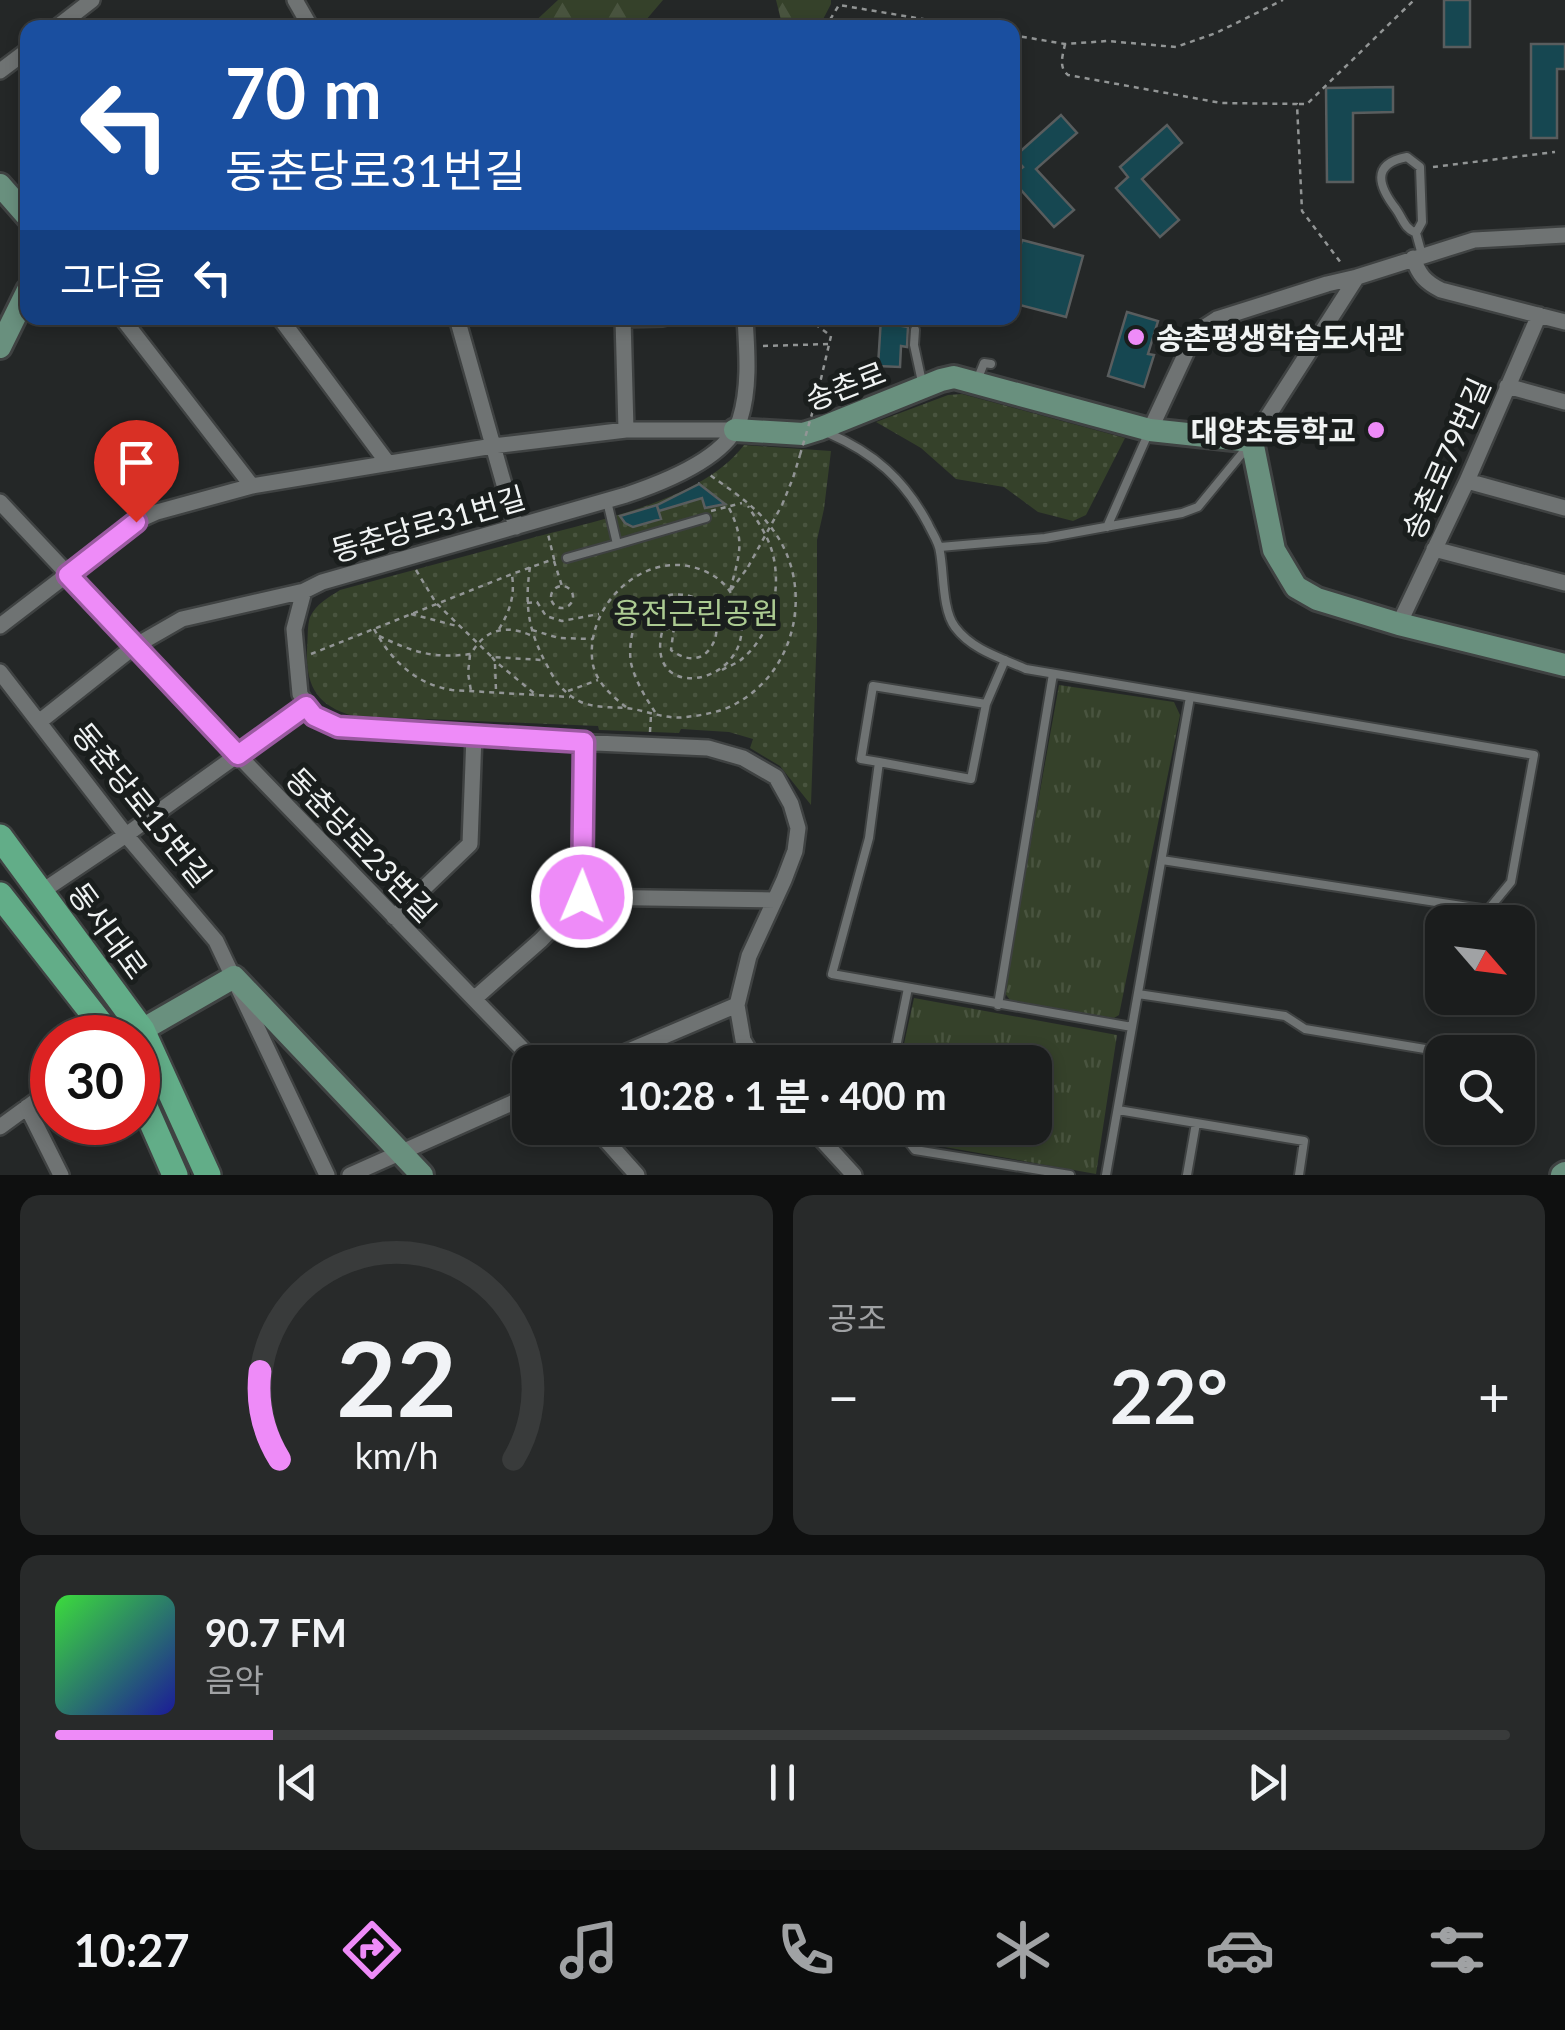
<!DOCTYPE html>
<html lang="ko">
<head>
<meta charset="utf-8">
<style>
	body { margin:0; font-family:Lato,"Noto Sans KR",sans-serif; background:#282a2a; color:#f1f3f6; height:100vh; display:flex; flex-direction:column; font-size:38px; white-space:nowrap }
	* { box-sizing:border-box; margin:0 }
	p { font-size:32px; color:#a0a2a4 }
	.icon { flex:none; width:55px; height:55px; fill:none; stroke:currentColor; stroke-width:2; stroke-linecap:round; stroke-linejoin:round }
	.map { position:relative; height:1175px; overflow:hidden }
	.details { display:flex; flex-direction:column; gap:20px; padding:20px; background:#0f1010; flex:1 }
	.details>* { flex:none }
	.guide { position:absolute; left:20px; top:20px; width:1000px; height:305px; border-radius:20px; box-shadow:0 5px 15px #0003,0 0 0 2px #393b3b; background:#1a4fa0; color:#fff; overflow:hidden }
	.needle { width:65px; rotate:118deg }
	.controls { position:absolute; left:1425px; top:905px; display:grid; gap:20px }
	.controls a { display:grid; place-items:center; width:110px; height:110px; border-radius:20px; background:#1b1d1d; box-shadow:0 5px 15px #0003,0 0 0 2px #393b3b; font-size:50px }
	.speed { position:absolute; left:30px; top:1015px; display:flex; gap:20px; font-size:50px; font-weight:700; text-align:center }
	.speed>* { display:grid; place-content:center; width:130px; height:130px; border-radius:50%; background:#1b1d1d; box-shadow:0 5px 15px #0003,0 0 0 2px #393b3b; line-height:1 }
	.speed .limit { border:15px solid #d22; background:#fff; color:#111 }
	.pin { position:absolute; display:grid; place-items:center; width:85px; height:85px; color:#fff; margin:-102px -42px; border-radius:50% 50% 50% 0; rotate:-45deg; box-shadow:0 0 10px #0007 }
	.pin .icon { rotate:45deg }
	.me { position:absolute; width:110px; margin:-55px; rotate:1deg; stroke-linejoin:round; filter:drop-shadow(0 0 8px #0008) }
	.turn { display:flex; align-items:center; gap:35px; height:210px; padding:0 40px; font-size:45px }
	.turn .icon { width:130px; height:130px; stroke-width:2.5 }
	.turn b { display:block; font-size:70px; line-height:85px }
	.then { display:flex; align-items:center; height:95px; padding:0 40px; background:#0003; gap:20px; font-size:38px }
	.big { font-size:75px; font-weight:700; line-height:1.1 }
	.details .tile { flex:1; display:flex; flex-direction:column; justify-content:center; gap:15px; min-width:0; padding:0 35px; border-radius:20px; background:#282a2a }
	.details .dial { align-items:center; gap:0 }
	.dial svg { height:260px; overflow:visible; fill:none; stroke:#393b3b; stroke-width:7; stroke-linecap:round; text-anchor:middle }
	.dial text { fill:#f1f3f6; stroke:none }
	.song { display:flex; align-items:center; gap:30px }
	.cover { width:120px; height:120px; border-radius:15px; background:linear-gradient(135deg,hsl(120 70% 55%),hsl(240 70% 35%)) }
	.played { height:10px; border-radius:5px; background:linear-gradient(90deg,#ee8bf8 15%,#393b3b 15%) }
	.keys { display:flex; justify-content:space-around; direction:ltr }
	.heat { display:flex; justify-content:space-between; align-items:center; font-size:55px; direction:ltr }
	.details .tiles { flex:1; display:grid; gap:20px; grid-template-columns:1fr 1fr }
	.tile:last-child { grid-column:span 2 }
	.trip { position:absolute; left:512px; top:1045px; width:540px; height:100px; border-radius:20px; background:#1b1d1d; box-shadow:0 5px 15px #0003,0 0 0 2px #393b3b; font-weight:700; line-height:100px; text-align:center }
	.tab-bar { display:flex; height:160px; justify-content:space-around; align-items:center; background:#0b0c0c; color:#a0a2a4 }
	.tab-bar .icon { width:70px; height:70px }
	.tab-bar .selected { color:#ee8bf8 }
	.tab-bar b { font-size:45px; color:#f1f3f6 }
	.map>svg:first-child { display:block }
</style>
</head>
<body>
<div class="map">
<svg width="1565" height="1175" viewBox="0 0 1565 1175">
	<defs>
		<pattern id="grass-tufts" width="24" height="20" patternUnits="userSpaceOnUse" patternTransform="scale(2.5)"><rect width="24" height="20" fill="#35412a"/><path d="M3 7l-1-3M5 7V3M7 7l1-3M15 17l-1-3M17 17v-4M19 17l1-3" fill="none" stroke="#49543f"/></pattern>
		<pattern id="forest-firs" width="22" height="20" patternUnits="userSpaceOnUse" patternTransform="scale(2.5)"><rect width="22" height="20" fill="#35412a"/><path d="M5 1l3.5 6h-7zM16 11l3.5 6h-7z" fill="#49543f"/></pattern>
		<pattern id="park-dots" width="8" height="8" patternUnits="userSpaceOnUse" patternTransform="scale(2.5)"><rect width="8" height="8" fill="#35412a"/><path d="M2 2h.1M6 6h.1" fill="none" stroke="#49543f" stroke-width="1.8" stroke-linecap="round"/></pattern>
	</defs>
	<rect width="100%" height="100%" fill="#242727"/>
	<path fill="url(#grass-tufts)" d="M1059,685l115,17 6,13 -61,300 -5,3 -104,-18 -6,-8z
		M914,998l203,37 -21,139 -185,-33 -8,-13h132v-66h-135z"/>
	<path fill="url(#forest-firs)" d="M558,0h105l-23,27h-111z
		M776,0h55v4l-12,23h-22l-16,-7z"/>
	<path fill="url(#park-dots)" d="M962,394l163,44 -39,77 -13,6 -35,-9 -34,-25 -48,-8 -35,-31 -45,-26 72,-27z
		M744,445l87,6 -7,58 -7,31v88l-6,177 -31,-39 -30,-18 3,-9 -24,-7 -48,-3 -2,4 -80,-3 -1,-4 -245,-10c-36,-11 -47,-29 -46,-66 1,-10 0,-24 3,-33 6,-13 19,-20 30,-27 59,-16 118,-32 177,-48 67,-19 184,-39 227,-97z"/>
	<path fill="#164751" stroke="#595d5e" stroke-width="2.5" d="M1444,0h26v47h-26z
		M1531,44h34v25h-8v69h-26z
		M1393,87v25l-40,1v69h-26l-1,-94z
		M1061,115l16,18 -41,36 38,41 -20,17 -42,-47v-4l11,-9 -9,-10z
		M1167,125l15,18 -40,36 37,41 -19,17 -44,-49 12,-11 -8,-10z
		M1022,240l61,16 -17,61 -54,-14v-26z
		M1127,312l31,9 -10,33 6,1 -10,32 -36,-11z
		M881,318h22l-1,8 6,1 -1,20 -6,-1 -1,21 -22,-1z
		M698,483l27,21 -20,4 -3,-10 -43,13 -2,-5 4,13 -28,8 -8,-4 -5,-7 37,-11 42,-21z"/>
	<g fill="none" stroke-linecap="round" stroke-linejoin="round">
		<g stroke="#3f4242" stroke-width="12">
			<path id="lane" d="M1416,233l6,-11 -2,-55 -13,-10c-37,7 -28,30 -11,52 7,10 8,19 20,24l6,22
				M915,330l-1,15 8,37
				M978,378l6,-15 7,1
				M828,433c46,20 76,46 100,91 4,9 11,18 12,28 4,21 2,58 15,75 17,23 46,31 71,42l508,86 -23,127 -23,28 -326,-50
				M1107,527l41,-93
				M617,544l89,-26
				M940,547l105,-9 137,-25 16,-6 51,-62
				M567,558l50,-14 -10,-43
				M1005,660l-19,44 -15,75 -92,-17 -10,76 -37,136 300,53
				M879,762l-18,-3 12,-73 113,18
				M1138,994l147,22 20,13 138,23
				M998,1005l55,-331
				M893,1062l15,-74
				M1118,1110l186,31 -5,34
				M898,1128l17,22 155,25
				M1106,1175l84,-478
				M1187,1175l9,-52"/>
		</g>
		<g stroke="#3f4242" stroke-width="20">
			<path id="street" d="M295,0l16,28
				M56,28l36,-28
				M0,71l28,-21
				M1413,258c6,17 12,24 28,32l124,32
				M122,318l130,168
				M280,318l107,144
				M457,318l59,209
				M623,318l3,112
				M745,318c2,33 5,69 -5,101 -12,39 -78,64 -114,76l-304,87 -18,9 -10,38 6,65 14,22 23,11 191,13 180,8 35,10 33,19 15,27 7,24 -3,23 -11,29 -35,76 -12,49 6,35 13,22
				M623,319l40,-1
				M1507,386l58,16
				M1150,430l42,-90 8,-10 17,-11 110,-35 30,-7
				M1252,441l105,-164 117,-37 91,-5
				M1467,481l98,27
				M0,502l238,253 297,307
				M1434,549l131,34
				M1399,624l68,-143 72,-166
				M0,626l137,-105 20,-9 95,-26 241,-40 133,-16h109
				M0,672l126,163 90,106 111,234
				M39,722l96,-76 47,-27 122,-28
				M41,892l85,-57 180,-129
				M582,897l3,-155
				M394,917l76,-73 4,-109
				M474,999l67,-59 41,-43 193,3
				M603,1062l134,-57
				M27,1107l34,68
				M0,1127l52,-38
				M595,1128l42,47
				M811,1128l43,47
				M350,1175l180,-80"/>
		</g>
		<g stroke="#3f4242" stroke-width="28">
			<path id="secondary" d="M0,185l28,32
				M0,347l28,-57
				M735,430l68,4 16,-5 122,-49 13,-3 196,53 102,11 22,109 22,37 21,12 82,25 166,41
				M128,1038l106,-61 188,198
				M1562,1175l3,-2"/>
		</g>
		<g stroke="#3f4242" stroke-width="30">
			<path id="primary" d="M0,837l142,193 66,145
				M0,895l112,143
				M138,1091l37,84"/>
		</g>
		<path stroke="#929595" stroke-width="2.5" stroke-dasharray="5 5" stroke-linecap="butt" d="M825,28l14,-23 137,23
			M1012,35l53,9 42,-3 69,6 40,-14 67,-33
			M1065,44c-2,11 -7,23 3,31l153,28 76,1 5,107 39,52
			M1299,104h8l107,-104
			M1433,167l122,-15
			M807,318l24,18 -15,64
			M763,346l66,-2
			M782,505l11,-27 7,-23
			M729,508c17,34 10,47 1,83
			M711,511l31,-8
			M554,561l8,25
			M530,567c-6,41 -1,66 19,102 7,14 17,26 32,33 14,6 30,5 45,6 20,2 39,12 60,9 17,-2 36,-5 51,-14 61,-34 77,-118 36,-173 -16,-23 -41,-39 -63,-55
			M416,570l20,33 56,54 50,3
			M551 597a11 11 0 1 1 22 0a11 11 0 1 1-22 0Z
			M731,590l17,-23
			M527,603l10,-1 9,14 16,5 37,-7
			M411,614l46,12
			M374,629c17,31 41,55 78,61l118,7
			M499,629c11,-18 16,-33 13,-54
			M532,630l27,8 34,1
			M379,636c34,16 54,23 92,18 13,-24 34,-30 59,-19
			M311,654l201,-80 42,-15 -6,-25
			M470,655l-2,18 3,18
			M492,657l3,4 40,33
			M495,664l1,27
			M722,670c7,-4 16,-7 21,-12 30,-25 40,-74 28,-110 -5,-15 -15,-29 -23,-42
			M568,691l30,-11
			M626,707c-14,-11 -29,-24 -33,-42 -9,-48 33,-100 83,-100 22,0 47,11 57,32 43,82 -90,116 -71,35l13,-7
			M655,712c-10,-15 -20,-32 -24,-49 -3,-18 2,-46 17,-58 20,-17 55,-14 66,12 4,11 3,21 -3,30 -10,16 -27,13 -40,3l3,-23
			M650,732l1,-17"/>
		<use href="#lane" stroke="#6f7373" stroke-width="8"/>
		<use href="#street" stroke="#6f7373" stroke-width="15"/>
		<use href="#secondary" stroke="#69907e" stroke-width="22"/>
		<use href="#primary" stroke="#62ad88" stroke-width="25"/>
		<path stroke="#929595" stroke-width="2.5" stroke-dasharray="5 5" stroke-linecap="butt" d="M800,455l16,-55
			M748,567l34,-62"/>
	</g>
	<g fill="none" stroke-linecap="round" stroke-linejoin="round">
		<g stroke="#9b5aa1" stroke-width="25">
			<path id="route" d="M136,522l-68,53 170,180 68,-49 8,10 24,11 246,15 -2,155"/>
		</g>
		<use href="#route" stroke="#ee8bf8" stroke-width="18"/>
	</g>
	<g fill="#ee8bf8" stroke="#1a1e1d" stroke-width="4">
		<circle cx="1136" cy="337" r="10"/>
		<circle cx="1376" cy="430" r="10"/>
	</g>
	<g text-anchor="middle" dominant-baseline="central" stroke-width="10" stroke-linejoin="round" paint-order="stroke">
		<g font-size="30" font-weight="bold" fill="#f0f3f3" stroke="#1a1e1d" text-anchor="start">
			<text x="1156" y="337">송촌평생학습도서관</text>
			<text x="1356" y="430" text-anchor="end">대양초등학교</text>
		</g>
		<g font-size="30" fill="#f0f3f3" stroke="#1a1e1d">
			<text transform="translate(845 385) rotate(-21)">송촌로</text>
			<text transform="translate(1445 458) rotate(-66)">송촌로79번길</text>
			<text transform="translate(428 523) rotate(-16)">동춘당로31번길</text>
			<text transform="translate(143 804) rotate(51)">동춘당로15번길</text>
			<text transform="translate(362 844) rotate(46)">동춘당로23번길</text>
			<text transform="translate(109 930) rotate(54)">동서대로</text>
		</g>
		<g font-size="30" fill="#accb92" stroke="#1a1e1d">
			<text x="696" y="612">용전근린공원</text>
		</g>
	</g>
</svg>
<div class="controls">
<a><svg class="needle" viewBox="-14 -14 28 28"><path d="M0-13l5 13h-10z" fill="#e53935"/><path d="M0 13l5-13h-10z" fill="#a0a2a4"/></svg></a>
<a><svg class="icon" aria-label="search" viewBox="0 0 24 24"><circle cx="10" cy="10" r="6"/><path d="M15 15l6 6"/></svg></a>
</div>
<div class="speed"><div class="limit">30</div></div>
<div class="pin" style="left:136px;top:522px;background:#d93025"><svg class="icon" aria-label="arrive" viewBox="0 0 24 24"><path d="M6 21V4h12l-3 4 3 4H6"/></svg></div>
<svg class="me" style="left:582px;top:897px" viewBox="-20 -20 40 40"><circle r="17" fill="#ee8bf8" stroke="#fff" stroke-width="3"/><path d="M0-11L8 9 0 5-8 9z" fill="#fff"/></svg>
<div class="trip">10:28 · 1 분 · 400 m</div>
<div class="guide">
<div class="turn"><svg class="icon" aria-label="left" viewBox="0 0 24 24"><path d="M17 20v-9H6M10 6l-5 5 5 5"/></svg><div><b>70 m</b>동춘당로31번길</div></div>
<div class="then">그다음<svg class="icon" aria-label="left" viewBox="0 0 24 24"><path d="M17 20v-9H6M10 6l-5 5 5 5"/></svg></div>
</div>
</div>
<section class="details">
<div class="tiles">
<div class="tile dial"><svg viewBox="0 0 100 80">
<path d="M14 69A42 42 0 1 1 86 69"/>
<path d="M14 69A42 42 0 0 1 8 42" stroke="#ee8bf8"/>
<text x="50" y="56" font-size="32" font-weight="700">22</text>
<text x="50" y="72" font-size="11">km/h</text>
</svg></div>
<div class="tile"><p>공조</p>
<div class="heat"><a>−</a><b class="big">22°</b><a>+</a></div>
</div>
<div class="tile">
<div class="song"><i class="cover"></i><div><b>90.7 FM</b><p>음악</p></div></div>
<div class="played"></div>
<div class="keys"><svg class="icon" aria-label="previous" viewBox="0 0 24 24"><path d="M18 5L8 12l10 7zM5 5v14"/></svg><svg class="icon" aria-label="pause" viewBox="0 0 24 24"><path d="M8 5v14M16 5v14"/></svg><svg class="icon" aria-label="next" viewBox="0 0 24 24"><path d="M6 5l10 7-10 7zM19 5v14"/></svg></div>
</div>
</div>
</section>
<nav class="tab-bar">
<b>10:27</b>
<svg class="icon selected" aria-label="directions" viewBox="0 0 24 24"><path d="M12 3l9 9-9 9-9-9zM9 14v-3h6M13 9l2 2-2 2"/></svg>
<svg class="icon" aria-label="music" viewBox="0 0 24 24"><path d="M9 18V5l10-2v13"/><circle cx="6" cy="18" r="3"/><circle cx="16" cy="16" r="3"/></svg>
<svg class="icon" aria-label="phone" viewBox="0 0 24 24"><path d="M5 4h4l2 5-3 2q2 4 5 5l2-3 5 2v4C11 20 4 13 5 4z"/></svg>
<svg class="icon" aria-label="climate" viewBox="0 0 24 24"><path d="M12 3v18M4 7l16 10M4 17L20 7"/></svg>
<svg class="icon" aria-label="car" viewBox="0 0 24 24"><path d="M5 17H2v-5l4-1 3-4h7l3 4 3 1v5h-3M9 17h6M6 11h13"/><circle cx="7" cy="17" r="2"/><circle cx="17" cy="17" r="2"/></svg>
<svg class="icon" aria-label="filters" viewBox="0 0 24 24"><path d="M4 7h16M4 17h16"/><circle cx="9" cy="7" r="2"/><circle cx="15" cy="17" r="2"/></svg>
</nav>
</body>
</html>
